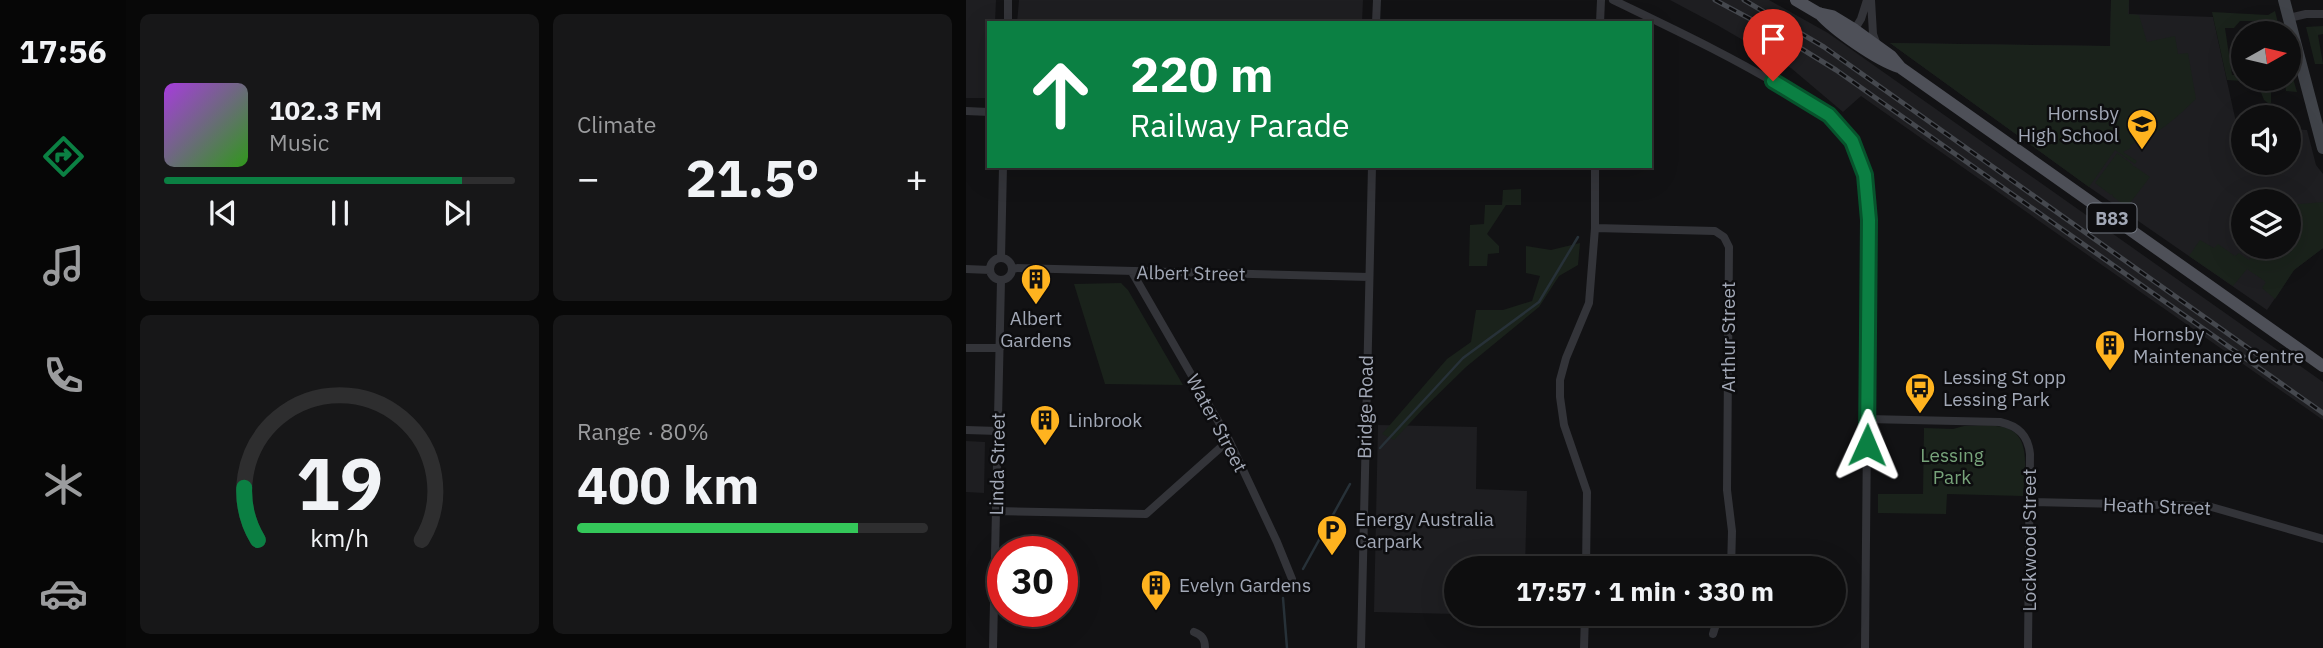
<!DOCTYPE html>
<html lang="en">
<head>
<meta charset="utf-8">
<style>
	body { margin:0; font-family:"IBM Plex Sans",sans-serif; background:#171718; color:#f1f3f6; height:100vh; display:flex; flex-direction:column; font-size:26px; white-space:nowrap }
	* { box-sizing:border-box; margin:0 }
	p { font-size:23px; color:#9b9c9e }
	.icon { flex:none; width:38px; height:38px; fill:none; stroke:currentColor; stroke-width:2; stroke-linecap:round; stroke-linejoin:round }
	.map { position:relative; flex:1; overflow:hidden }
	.drawer { display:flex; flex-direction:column; gap:14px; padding:14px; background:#080808; width:840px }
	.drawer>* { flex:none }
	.top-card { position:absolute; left:21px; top:21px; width:665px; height:147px; border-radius:0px; box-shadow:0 7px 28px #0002,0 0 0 2px #2e2e2f; background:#0b8043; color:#fff; overflow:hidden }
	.needle { width:46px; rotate:82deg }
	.tools { position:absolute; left:1265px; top:21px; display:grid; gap:14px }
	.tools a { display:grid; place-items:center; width:70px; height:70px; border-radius:50%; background:#0e0e0f; box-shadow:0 7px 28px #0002,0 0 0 2px #2e2e2f; font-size:35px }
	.speed { position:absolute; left:21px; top:536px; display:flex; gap:14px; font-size:35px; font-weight:700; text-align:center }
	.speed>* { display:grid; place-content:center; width:91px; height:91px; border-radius:50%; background:#0e0e0f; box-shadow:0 7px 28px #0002,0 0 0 2px #2e2e2f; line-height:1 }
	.speed .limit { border:10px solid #d22; background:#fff; color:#111 }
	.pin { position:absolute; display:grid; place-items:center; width:60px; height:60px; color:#fff; margin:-72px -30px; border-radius:50% 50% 50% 0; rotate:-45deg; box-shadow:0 0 7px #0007 }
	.pin .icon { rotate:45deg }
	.me { position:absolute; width:77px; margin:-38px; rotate:1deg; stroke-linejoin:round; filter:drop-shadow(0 0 5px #0008) }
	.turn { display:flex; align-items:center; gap:24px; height:147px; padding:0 28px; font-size:32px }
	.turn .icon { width:91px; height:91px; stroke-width:2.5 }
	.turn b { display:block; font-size:49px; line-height:60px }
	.big { font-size:52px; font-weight:700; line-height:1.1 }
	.drawer .widget { flex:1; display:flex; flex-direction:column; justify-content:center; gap:10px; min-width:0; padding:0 24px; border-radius:10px; background:#171718 }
	.drawer .dial { align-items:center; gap:0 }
	.dial svg { height:182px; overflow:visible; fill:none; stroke:#2e2e2f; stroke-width:7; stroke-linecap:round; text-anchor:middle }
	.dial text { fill:#f1f3f6; stroke:none }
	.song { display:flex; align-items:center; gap:21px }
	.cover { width:84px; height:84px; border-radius:10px; background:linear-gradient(135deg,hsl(280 70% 55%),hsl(110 70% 35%)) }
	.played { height:7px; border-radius:4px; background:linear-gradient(90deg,#0b8043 85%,#2e2e2f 85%) }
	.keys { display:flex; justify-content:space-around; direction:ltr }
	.heat { display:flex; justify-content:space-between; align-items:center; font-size:38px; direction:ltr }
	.charge { height:10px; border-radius:5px; background:linear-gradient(90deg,#34c759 80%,#2e2e2f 0) }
	.drawer .tiles { flex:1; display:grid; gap:14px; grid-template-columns:repeat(2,1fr) }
	.trip { position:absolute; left:478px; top:556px; width:402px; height:70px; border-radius:35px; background:#0e0e0f; box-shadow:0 7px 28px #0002,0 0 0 2px #2e2e2f; font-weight:700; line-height:70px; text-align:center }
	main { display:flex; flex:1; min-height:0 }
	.tabs { display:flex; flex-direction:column; width:126px; justify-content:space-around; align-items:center; background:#060606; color:#9b9c9e }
	.tabs .icon { width:49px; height:49px }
	.tabs .active { color:#0b8043 }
	.tabs b { font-size:32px; color:#f1f3f6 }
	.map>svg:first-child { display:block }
</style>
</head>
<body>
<main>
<nav class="tabs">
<b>17:56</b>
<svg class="icon active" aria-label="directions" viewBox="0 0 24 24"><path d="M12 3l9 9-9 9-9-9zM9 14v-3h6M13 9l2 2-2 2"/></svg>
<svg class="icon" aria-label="music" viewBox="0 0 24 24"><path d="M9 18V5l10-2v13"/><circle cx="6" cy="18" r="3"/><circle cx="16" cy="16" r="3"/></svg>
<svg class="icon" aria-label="phone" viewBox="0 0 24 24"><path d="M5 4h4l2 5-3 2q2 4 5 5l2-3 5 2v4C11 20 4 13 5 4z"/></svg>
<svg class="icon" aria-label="climate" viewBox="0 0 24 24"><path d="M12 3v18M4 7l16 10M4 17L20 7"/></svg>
<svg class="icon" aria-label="car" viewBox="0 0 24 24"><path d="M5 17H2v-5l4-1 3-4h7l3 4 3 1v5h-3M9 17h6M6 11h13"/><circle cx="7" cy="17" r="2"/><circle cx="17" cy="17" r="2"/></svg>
</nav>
<section class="drawer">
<div class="tiles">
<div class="widget">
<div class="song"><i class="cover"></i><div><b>102.3 FM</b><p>Music</p></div></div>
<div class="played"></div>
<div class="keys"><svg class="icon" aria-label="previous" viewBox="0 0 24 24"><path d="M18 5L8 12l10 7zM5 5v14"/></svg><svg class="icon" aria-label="pause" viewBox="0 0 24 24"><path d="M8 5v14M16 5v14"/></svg><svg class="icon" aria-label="next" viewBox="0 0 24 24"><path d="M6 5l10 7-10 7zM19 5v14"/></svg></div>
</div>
<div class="widget"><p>Climate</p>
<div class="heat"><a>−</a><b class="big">21.5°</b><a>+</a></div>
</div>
<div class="widget dial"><svg viewBox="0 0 100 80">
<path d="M14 69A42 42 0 1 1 86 69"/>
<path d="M14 69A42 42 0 0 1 8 46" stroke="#0b8043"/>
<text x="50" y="56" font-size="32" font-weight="700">19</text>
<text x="50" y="72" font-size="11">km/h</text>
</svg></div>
<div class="widget"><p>Range · 80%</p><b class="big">400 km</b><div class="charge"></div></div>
</div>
</section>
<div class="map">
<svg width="1357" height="648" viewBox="0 0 1357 648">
	<rect width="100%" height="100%" fill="#121214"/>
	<path fill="#1e1e21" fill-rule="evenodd" d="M0,0h30l-1,23h-6v75h-23z
		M53,0h344l-1,23h-345z
		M704,0h99l59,33 495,349v38l-462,-324 -18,16 -52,-44 -74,-43z
		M1145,0h18v14l84,3 24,110 6,1 1,35h45v-34l18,1 9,35 7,9v74l-29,22 -27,40 -178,-123 -199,-144 220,3zM1278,201h45v46h-45z
		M412,425l99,2 -1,62 51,2 -2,78h-69v45h117v3l-199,-5z
		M0,441l19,1 -1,51 -18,-1z"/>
	<path fill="#1a221b" d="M1145,0h18l-1,14 11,1 8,27 28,-6 3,18 10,-1 8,46c-20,19 -39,37 -66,46l1,3 -8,4 14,9 -2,3 -20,-14 -26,37 -199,-144 220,3z
		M1309,11l5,20c-11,-12 -25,-10 -40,-10l-6,7h-9l7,47h11l1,4h45v-3l3,-1 5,17 -11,-1 -1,-8 -18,-1 -1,6h5v15h-3l-4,-3 -7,-18 -30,-2 -15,-68 56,3z
		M1357,26v8l-5,1 5,29h-8l-9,-37z
		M1151,153l16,12 -1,2 2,-1 16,11 -23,30 -15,-11 1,-2 -2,1 -16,-12z
		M555,189v16h-15l-19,29 12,12v7l-11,1 -1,12h-18l1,-41 14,-1 1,-19h17l1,-15z
		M1357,202v46l-29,22 -19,29 -13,-11 4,-6 -19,-13 -14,17 -44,-30 11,-16 14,8 4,-4 17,12 4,-3 10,7 8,-13h32v-42z
		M614,243l-2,22 -19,11 -20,31 -73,60 -42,41 -30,32 -12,-6 65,-75 24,-17 5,-32h27l29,-9 8,-25 -14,-3v-27l25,4z
		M155,283l7,7 55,95 -78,-1 -31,-100z
		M998,426c13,0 33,-2 45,3 23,10 15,47 14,67l-76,-2 -1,20 -68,-1v-19h45l1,-66 29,1z"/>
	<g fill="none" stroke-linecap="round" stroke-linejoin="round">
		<path stroke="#273138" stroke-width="2.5" d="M414,448l83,-90 76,-56 39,-65
			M337,569l47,-85
			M317,598l4,50"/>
		<path stroke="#333439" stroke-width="8" d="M647,0c60,29 120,57 177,92 24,14 47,26 62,50 15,25 16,51 17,78l-4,428
			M905,0l2,34 4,11
			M1323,18l17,-4h17
			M42,23v-23
			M410,23l1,-23
			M634,23l1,-23
			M887,32l8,-13 6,-19
			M0,111l23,1
			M629,228l120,3 9,6 5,10 -2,243 5,41 -1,38
			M24 269a11 11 0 1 1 22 0a11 11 0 1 1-22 0Z
			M35,258l2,-92
			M47,268l356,9
			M0,269l24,1
			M166,272l97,168 48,102 15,37
			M0,348h34
			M901,419l133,3c18,4 28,13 30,32l-2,194
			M0,430l32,1
			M1063,502l179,4 115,33
			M30,511l150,3 83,-74
			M620,569l1,-77 -23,-67 -4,-28v-17l6,-22 23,-55 6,-75v-62
			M228,632c8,3 11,7 11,16
			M747,634l6,-20
			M27,648l8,-368
			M395,648l11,-482
			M618,648l1,-34"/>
		<path stroke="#404349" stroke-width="12" d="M1318,0l39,148"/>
		<path stroke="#4e5058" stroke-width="12" d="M830,0l22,13 14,3 23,14 36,26 10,12 422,298
			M853,13c15,17 58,47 80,54"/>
		<g stroke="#45484e" stroke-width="5">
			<path id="rail" d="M749,0l56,30 65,40 487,343
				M778,0l80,47 441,313"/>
		</g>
		<use href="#rail" stroke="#0d0d0f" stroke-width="2.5" stroke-dasharray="8" stroke-linecap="butt"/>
	</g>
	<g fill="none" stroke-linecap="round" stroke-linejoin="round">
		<g stroke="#07532c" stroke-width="18">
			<path id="route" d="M807,81l56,34 23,26 13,34 4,45 -2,225"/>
		</g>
		<use href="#route" stroke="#0b8043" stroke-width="12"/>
	</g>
	<defs>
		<g id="school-pin" transform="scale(1.575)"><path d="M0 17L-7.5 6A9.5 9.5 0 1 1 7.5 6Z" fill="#ffb31f" stroke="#0d0d0f"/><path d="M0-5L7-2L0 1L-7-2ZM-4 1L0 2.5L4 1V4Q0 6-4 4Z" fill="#111"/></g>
		<g id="building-pin" transform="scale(1.575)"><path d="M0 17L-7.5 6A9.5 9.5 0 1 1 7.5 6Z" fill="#ffb31f" stroke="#0d0d0f"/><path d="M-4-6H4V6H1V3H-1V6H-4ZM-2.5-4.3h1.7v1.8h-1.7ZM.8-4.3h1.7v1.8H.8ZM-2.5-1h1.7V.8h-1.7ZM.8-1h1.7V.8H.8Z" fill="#111"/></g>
		<g id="bus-pin" transform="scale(1.575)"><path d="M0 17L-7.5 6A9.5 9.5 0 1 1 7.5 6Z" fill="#ffb31f" stroke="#0d0d0f"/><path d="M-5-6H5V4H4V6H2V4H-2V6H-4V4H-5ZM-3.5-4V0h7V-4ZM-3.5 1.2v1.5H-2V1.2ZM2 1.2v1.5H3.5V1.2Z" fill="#111"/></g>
		<g id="parking-pin" transform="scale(1.575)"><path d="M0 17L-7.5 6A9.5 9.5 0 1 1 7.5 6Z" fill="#ffb31f" stroke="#0d0d0f"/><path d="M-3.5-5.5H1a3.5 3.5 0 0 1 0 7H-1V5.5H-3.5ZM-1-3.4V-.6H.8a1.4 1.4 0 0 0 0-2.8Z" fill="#111"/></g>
	</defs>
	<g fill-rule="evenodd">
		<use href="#school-pin" x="1176" y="124"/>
		<use href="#building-pin" x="70" y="279"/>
		<use href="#building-pin" x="1144" y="345"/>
		<use href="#bus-pin" x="954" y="388"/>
		<use href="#building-pin" x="79" y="420"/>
		<use href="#parking-pin" x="366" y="530"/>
		<use href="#building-pin" x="190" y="585"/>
	</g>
	<g text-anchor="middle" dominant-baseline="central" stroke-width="5" stroke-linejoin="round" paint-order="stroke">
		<rect fill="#0d0d0f" stroke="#757a84" stroke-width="2" x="1121.5" y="203.5" width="49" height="29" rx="5"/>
		<g font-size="18" font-weight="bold" fill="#a2a8b6">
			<text x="1146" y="218">B83</text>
		</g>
		<g font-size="19" fill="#a2a8b6" stroke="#0d0d0f" text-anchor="start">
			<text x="1153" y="113" text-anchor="end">Hornsby<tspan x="1153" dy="22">High School</tspan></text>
			<text x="70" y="318" text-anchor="middle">Albert<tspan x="70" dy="22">Gardens</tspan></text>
			<text x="1167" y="334">Hornsby<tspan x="1167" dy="22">Maintenance Centre</tspan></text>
			<text x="977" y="377">Lessing St opp<tspan x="977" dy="22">Lessing Park</tspan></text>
			<text x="102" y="420">Linbrook</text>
			<text x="389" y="519">Energy Australia<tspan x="389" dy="22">Carpark</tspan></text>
			<text x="213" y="585">Evelyn Gardens</text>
		</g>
		<g font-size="19" fill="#a2a8b6" stroke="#0d0d0f">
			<text transform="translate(225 273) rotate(1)">Albert Street</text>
			<text transform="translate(762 337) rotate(-90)">Arthur Street</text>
			<text transform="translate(399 407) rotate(-89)">Bridge Road</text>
			<text transform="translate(251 423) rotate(62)">Water Street</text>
			<text transform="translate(31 464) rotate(-89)">Linda Street</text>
			<text transform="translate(1191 506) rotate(2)">Heath Street</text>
			<text transform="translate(1063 540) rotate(-90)">Lockwood Street</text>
		</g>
		<g font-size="19" fill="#77a37a" stroke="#0d0d0f">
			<text x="986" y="455">Lessing<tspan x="986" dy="22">Park</tspan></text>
		</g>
	</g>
</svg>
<div class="tools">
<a><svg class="needle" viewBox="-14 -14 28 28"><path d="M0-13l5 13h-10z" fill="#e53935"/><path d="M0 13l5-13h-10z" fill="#9b9c9e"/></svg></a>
<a><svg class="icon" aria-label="sound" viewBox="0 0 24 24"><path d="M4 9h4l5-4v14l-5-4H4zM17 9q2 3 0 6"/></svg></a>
<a><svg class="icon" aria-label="layers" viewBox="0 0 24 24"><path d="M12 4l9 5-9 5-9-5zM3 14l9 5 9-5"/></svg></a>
</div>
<div class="speed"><div class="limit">30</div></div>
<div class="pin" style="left:807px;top:81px;background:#d93025"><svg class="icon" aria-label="arrive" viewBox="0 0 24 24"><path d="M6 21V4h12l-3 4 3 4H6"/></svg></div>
<svg class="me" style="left:901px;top:445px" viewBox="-20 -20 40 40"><path d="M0-17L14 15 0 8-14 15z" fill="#0b8043" stroke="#fff" stroke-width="4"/></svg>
<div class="trip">17:57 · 1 min · 330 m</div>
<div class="top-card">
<div class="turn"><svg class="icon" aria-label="ahead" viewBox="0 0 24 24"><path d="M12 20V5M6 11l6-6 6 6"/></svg><div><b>220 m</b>Railway Parade</div></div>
</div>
</div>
</main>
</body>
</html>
